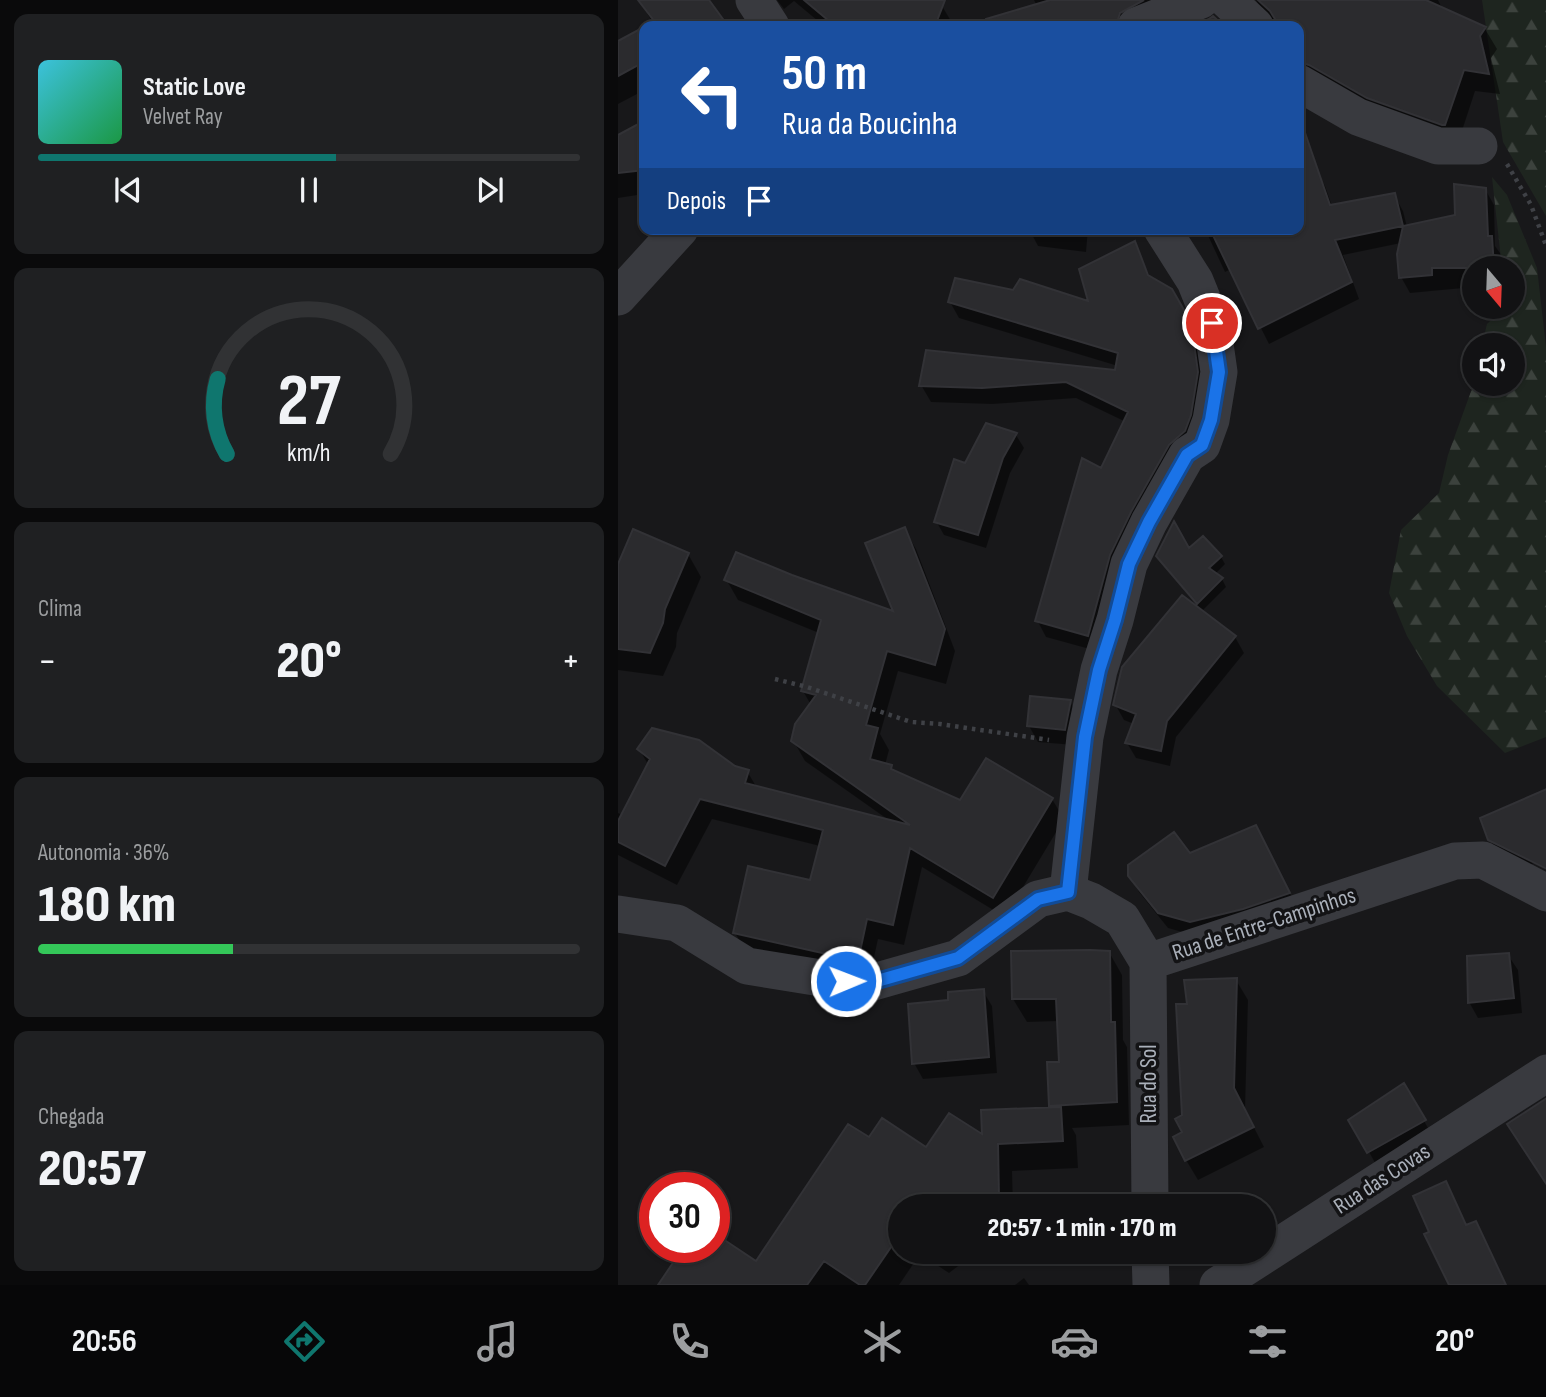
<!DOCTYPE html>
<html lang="pt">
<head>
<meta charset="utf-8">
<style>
	body { margin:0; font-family:"Sofia Sans Condensed",sans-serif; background:#1f2022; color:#f1f3f6; height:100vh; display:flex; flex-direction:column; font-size:26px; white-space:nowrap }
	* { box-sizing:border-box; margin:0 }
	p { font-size:23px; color:#9c9ea0 }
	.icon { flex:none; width:38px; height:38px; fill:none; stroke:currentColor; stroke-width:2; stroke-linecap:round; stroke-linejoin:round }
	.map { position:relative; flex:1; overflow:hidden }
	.side { display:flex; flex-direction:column; gap:14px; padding:14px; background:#0a0a0b; width:618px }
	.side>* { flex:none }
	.top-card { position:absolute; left:21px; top:21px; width:665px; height:214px; border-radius:14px; box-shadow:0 2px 5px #0004,0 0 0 2px #313234; background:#1a4fa0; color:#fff; overflow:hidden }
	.needle { width:46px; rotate:161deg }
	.fabs { position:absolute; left:844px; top:256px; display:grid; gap:14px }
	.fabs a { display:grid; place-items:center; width:63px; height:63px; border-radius:50%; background:#121214; box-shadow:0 2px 5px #0004,0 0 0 2px #313234; font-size:35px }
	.speed { position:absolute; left:21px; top:1172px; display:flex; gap:14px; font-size:35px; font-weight:700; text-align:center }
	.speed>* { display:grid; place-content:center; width:91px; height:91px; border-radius:50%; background:#121214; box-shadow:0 2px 5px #0004,0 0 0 2px #313234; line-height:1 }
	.speed .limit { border:10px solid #d22; background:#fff; color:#111 }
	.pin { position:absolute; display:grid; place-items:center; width:60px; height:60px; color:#fff; margin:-30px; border:4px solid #fff; border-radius:50%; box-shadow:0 2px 7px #0007 }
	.me { position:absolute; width:77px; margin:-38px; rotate:89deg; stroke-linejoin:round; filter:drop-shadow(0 0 5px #0008) }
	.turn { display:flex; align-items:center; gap:24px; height:147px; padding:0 28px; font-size:32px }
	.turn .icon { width:91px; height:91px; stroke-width:2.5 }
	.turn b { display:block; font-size:49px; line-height:60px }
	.then { display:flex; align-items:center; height:66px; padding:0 28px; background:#0003; gap:14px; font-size:26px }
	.big { font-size:52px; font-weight:800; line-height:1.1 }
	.side .tile { flex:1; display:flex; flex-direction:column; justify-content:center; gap:10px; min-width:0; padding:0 24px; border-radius:14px; background:#1f2022 }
	.side .dial { align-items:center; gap:0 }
	.dial svg { height:182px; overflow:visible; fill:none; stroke:#313234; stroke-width:7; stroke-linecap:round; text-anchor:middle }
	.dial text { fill:#f1f3f6; stroke:none }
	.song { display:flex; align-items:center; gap:21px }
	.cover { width:84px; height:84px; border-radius:10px; background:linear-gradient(135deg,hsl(190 70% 55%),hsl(140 70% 35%)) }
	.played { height:7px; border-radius:4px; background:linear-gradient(90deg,#0f766e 55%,#313234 55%) }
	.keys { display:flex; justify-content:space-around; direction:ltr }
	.heat { display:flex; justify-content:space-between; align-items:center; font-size:38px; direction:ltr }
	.charge { height:10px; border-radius:5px; background:linear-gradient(90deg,#34c759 36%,#313234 0) }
	.trip { position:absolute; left:270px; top:1194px; width:388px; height:70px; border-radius:35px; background:#121214; box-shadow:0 2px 5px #0004,0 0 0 2px #313234; font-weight:800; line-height:70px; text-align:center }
	.tab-bar { display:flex; height:112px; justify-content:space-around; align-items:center; background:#070708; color:#9c9ea0 }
	.tab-bar .icon { width:49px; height:49px }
	.tab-bar .current { color:#0f766e }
	.tab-bar b { font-size:32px; color:#f1f3f6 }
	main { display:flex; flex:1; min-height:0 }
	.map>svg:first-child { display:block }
</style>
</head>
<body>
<main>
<section class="side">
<div class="tile">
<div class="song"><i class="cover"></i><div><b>Static Love</b><p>Velvet Ray</p></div></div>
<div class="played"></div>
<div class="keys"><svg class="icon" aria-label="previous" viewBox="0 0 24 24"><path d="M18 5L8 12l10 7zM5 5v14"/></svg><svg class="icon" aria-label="pause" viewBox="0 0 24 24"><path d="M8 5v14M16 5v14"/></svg><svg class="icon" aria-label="next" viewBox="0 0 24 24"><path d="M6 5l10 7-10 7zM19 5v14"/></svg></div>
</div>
<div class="tile dial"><svg viewBox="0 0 100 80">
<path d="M14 69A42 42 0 1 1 86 69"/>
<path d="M14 69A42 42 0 0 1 10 36" stroke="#0f766e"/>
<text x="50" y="56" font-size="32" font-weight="700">27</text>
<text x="50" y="72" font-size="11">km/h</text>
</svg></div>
<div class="tile"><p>Clima</p>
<div class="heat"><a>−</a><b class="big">20°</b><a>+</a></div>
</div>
<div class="tile"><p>Autonomia · 36%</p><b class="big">180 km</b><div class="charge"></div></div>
<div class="tile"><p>Chegada</p><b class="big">20:57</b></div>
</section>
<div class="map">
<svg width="929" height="1285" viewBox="0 0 929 1285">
	<defs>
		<pattern id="forest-firs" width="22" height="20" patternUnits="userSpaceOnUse" patternTransform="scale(1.75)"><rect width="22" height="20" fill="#1e251f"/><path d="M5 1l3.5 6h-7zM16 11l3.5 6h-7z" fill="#3c423d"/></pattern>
	</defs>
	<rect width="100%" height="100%" fill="#18181a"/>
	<path fill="url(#forest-firs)" d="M864,0h64v216l-43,-74z
		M874,177l15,18 30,73 9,79v390l-41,16 -68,-67 -30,-50 -18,-43 12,-63 38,-37 9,-38 26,-72h38v-38h-30l5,-21 19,-18h6v-38h-10z"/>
	<path fill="#0007" d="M20,0h69l19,26h-77l5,-2z
		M159,0h148l17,6 12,20h-130l-30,-25 -10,8z
		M416,0h158l-60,26h-112l-3,-14 20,-6z
		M638,0h182l5,10 42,19 12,20 -6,9 9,36 -25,-3 -18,55 -158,-74v-46h-22l-14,-13z
		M26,29v165l-26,4v-61l24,-13 -4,-23 5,-1 -4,-7 -21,11v-61z
		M681,167l3,8 14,-5 9,16 7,20 62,-11 9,16 4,16 49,-11 29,-27 9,16 1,41 5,7 1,15h-27v19l-64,6 -9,-16v-34l-58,12 16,44 -90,45 -38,-75 -6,3 -20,-43h94z
		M411,229h59l-2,23 -48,-6z
		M516,243l17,36 29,28 20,40 6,43 -109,261 -51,-14 -9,-17 64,-149 25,-49 -50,-24 -84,6 -61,-2 -10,-17 195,-13 2,-6 -159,-48 -9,-16 64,-10 77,12z
		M369,425l29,10 8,13 -14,25 -24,75 -42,-13 -8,-14z
		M286,529l12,20 39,102 -9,33 -48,-13 -18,63 9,16 -4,15 6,1 3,6 67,30 91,-3 12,20 -59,98 -83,-50 -18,78 -26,-6 -9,41 -122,-27 -12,-20 76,-51 9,-36 -108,-27 -35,66 -59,-30v-42l5,2 26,-49 -10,-17 108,22 10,17 133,33 -85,-60 -12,-21 18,-35 -8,-14 16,-58 -81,-33 -12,-21 65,-3 106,38z
		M571,551l32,6 4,7 -10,10 7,5 4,8 -24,24 -39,-48z
		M70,554l13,23 -24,56 -1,14 -13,29 -45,-6v-102z
		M617,637l9,16 -68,84 -6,29 -34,-8 -9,-15 7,-19 -10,-4 -9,-16z
		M452,702l9,16 -5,27 -36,-3 -9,-16z
		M872,839l57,19 -24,9 -24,-11z
		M646,843l34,66 -98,28 -32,-9 -29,-36 -9,-17 60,-19z
		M491,952l13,23 1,65 4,7 2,78 -57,3 4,7 2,33 -66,3 1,35h-113v45h78l-29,22 -29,-19 -21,31h-239l25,-37h29l42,16 114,-124 57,9 57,-12 69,-28 -2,-4 10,-42 -2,-42 -32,1 -14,-23z
		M890,955l10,15 4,43 -44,5 -9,-16z
		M618,980l12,20 -3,110 19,37 -66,33 -12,-20 -2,-27 5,-127z
		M365,991l9,15 5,67 -74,6 -9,-16 36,-61z
		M786,1085l29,52 -55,31 -27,-48z
		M592,1196l7,10h-21z
		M570,1251h16l-11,8z
		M406,1278l5,7h-14z"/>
	<path fill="#2b2b2e" stroke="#323236" stroke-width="2" d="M20,0h71l19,26h-70z
		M186,0h141l-10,26h-100z
		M432,0h94l-24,13 -4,13h-129l-1,-7z
		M640,0h168l60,27 -6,9 9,38 -25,-4 -19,55h-3l-75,-27 -58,-33 -10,-3v-36h-24v-7l-5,-8z
		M595,16l11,10h-32l17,-7z
		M26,27v35l-26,14v-35z
		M26,121v49l-26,3v-38z
		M685,127l27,78 65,-12 8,33 -68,14 17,42 -94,47 -48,-100h89v-101z
		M836,184l32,4 2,48h4l2,32h-62v7l-33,3 -2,-24 6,-28 52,-11z
		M517,241l13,34 24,14 12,21 8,19 6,43 -7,43 -6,16 -16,14 -38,67 -21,43 -22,81 -53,-15 47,-163 19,10 27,-56 -62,-30 -84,6 -63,-2 7,-36 189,20 3,-17 -170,-51 7,-24 58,12 7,-11 68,22 -9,-32z
		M368,423l31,10 -14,25 -25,77 -44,-13 20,-63 11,4z
		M556,521l15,27 14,-12 19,20 -13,12 14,10 -26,26 -41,-48z
		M287,527l40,102 -10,36 -48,-14 -21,74 12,3 -8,31 22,6 -1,4 69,31 26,-42 67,40 -60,100 -83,-50 -17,77 -26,-6 -9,42 -125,-28 15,-67 62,14 13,-50 -123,-31 -35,67 -47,-24v-21l32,-62 -13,-10 15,-21 47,12 36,26 14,4 -4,13 165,42 -119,-84 4,-17 21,-29 -15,-4 20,-71 -97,-40 12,-28 56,23 101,36 -28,-68z
		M15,529l56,24 -24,56 -2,14 -13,30 -32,-4v-85z
		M564,595l54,41 -69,85 -6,30 -36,-8 11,-29 -23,-9 9,-38z
		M412,696l41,4 -6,30 -38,-4z
		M929,789v80l-59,-29 -8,-22z
		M638,825l34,68 -47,16 -53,13 -32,-9 -30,-37v-11l46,-33 16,21z
		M472,950l20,1 1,71h4l2,80 -68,4 -2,-44h12l-3,-63h-44l-1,-48z
		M891,953l5,45 -46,5 -1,-47z
		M619,978l-3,110 20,39 -69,34 -12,-24 9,-5 -7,-13 7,-4 -6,-111h11l-3,-24z
		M366,989l5,68 -77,7 -4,-60 40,-4v-8z
		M786,1083l22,37 -59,33 -19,-33z
		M929,1098v87l-40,-61z
		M443,1107l2,34 -65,3 1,54 -11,8h-88v28l-35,51h-5l-36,-24 -17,24h-149l25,-37h31v-15l42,28 92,-137 21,13 13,-19 44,29 23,-34 33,21 -1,-24z
		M828,1181l20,44 10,-4 30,64h-57l-25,-51 5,-2 -16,-36z"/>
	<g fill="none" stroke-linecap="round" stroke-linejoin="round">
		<path stroke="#3f4146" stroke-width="4.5" stroke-dasharray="3.5 5" stroke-linecap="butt" d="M889,164l24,41 16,43
			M157,679l32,8 104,35 29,2 109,16"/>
		<path stroke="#393a3f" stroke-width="37" d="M136,0l17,26
			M609,0l28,26
			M518,26l65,-26
			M681,83l59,34 80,29h41
			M0,297l62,-68
			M450,892l17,-155 14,-67 16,-50 14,-56 20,-42 38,-67 15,-10 9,-25 8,-48 -7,-49 -17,-42 -33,-52
			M0,914l59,9 70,43 74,12 49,5 88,-25 80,-59 30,-7 23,9 31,18 26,43 307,-101 28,-1 64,33
			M530,962l2,244
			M532,1251l1,34
			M600,1285l329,-212"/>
	</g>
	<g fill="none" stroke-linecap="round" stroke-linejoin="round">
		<g stroke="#114b97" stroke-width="18">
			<path id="route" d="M228,981l24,2 88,-25 80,-59 30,-7 17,-155 14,-67 16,-50 14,-56 20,-42 38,-67 15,-10 9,-25 8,-48 -7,-49"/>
		</g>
		<use href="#route" stroke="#1a73e8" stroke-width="12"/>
	</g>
	<g text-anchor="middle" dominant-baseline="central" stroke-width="7" stroke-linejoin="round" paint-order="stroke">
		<g font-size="23" fill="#aab0ba" stroke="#131315">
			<text transform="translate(646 924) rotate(-18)">Rua de Entre-Campinhos</text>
			<text transform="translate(531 1084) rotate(-90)">Rua do Sol</text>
			<text transform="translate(764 1179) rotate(-33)">Rua das Covas</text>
		</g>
	</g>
</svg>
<div class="fabs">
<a><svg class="needle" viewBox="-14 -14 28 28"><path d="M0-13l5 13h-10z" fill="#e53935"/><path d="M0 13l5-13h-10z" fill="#9c9ea0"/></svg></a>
<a><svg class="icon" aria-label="sound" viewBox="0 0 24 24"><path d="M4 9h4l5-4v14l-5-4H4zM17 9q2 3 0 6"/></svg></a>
</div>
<div class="speed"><div class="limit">30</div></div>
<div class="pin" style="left:594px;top:323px;background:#d93025"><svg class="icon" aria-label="arrive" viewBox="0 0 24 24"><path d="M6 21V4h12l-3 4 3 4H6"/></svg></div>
<svg class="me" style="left:228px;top:981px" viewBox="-20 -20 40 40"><circle r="17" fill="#1a73e8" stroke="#fff" stroke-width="3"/><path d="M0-11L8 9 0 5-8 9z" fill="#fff"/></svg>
<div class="trip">20:57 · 1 min · 170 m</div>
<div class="top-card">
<div class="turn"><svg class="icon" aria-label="left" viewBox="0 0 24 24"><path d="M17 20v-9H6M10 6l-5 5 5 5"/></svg><div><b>50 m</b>Rua da Boucinha</div></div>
<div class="then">Depois<svg class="icon" aria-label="arrive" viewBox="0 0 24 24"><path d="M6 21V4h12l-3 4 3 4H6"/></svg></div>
</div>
</div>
</main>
<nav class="tab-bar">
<b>20:56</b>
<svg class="icon current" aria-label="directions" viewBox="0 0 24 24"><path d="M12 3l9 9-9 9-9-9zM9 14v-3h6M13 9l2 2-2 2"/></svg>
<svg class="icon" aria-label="music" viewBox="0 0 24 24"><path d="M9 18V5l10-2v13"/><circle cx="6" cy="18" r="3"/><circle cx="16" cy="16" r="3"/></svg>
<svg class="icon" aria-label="phone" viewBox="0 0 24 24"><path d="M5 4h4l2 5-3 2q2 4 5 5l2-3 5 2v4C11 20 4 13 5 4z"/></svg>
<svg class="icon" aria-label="climate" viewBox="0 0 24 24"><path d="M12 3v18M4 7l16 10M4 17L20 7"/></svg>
<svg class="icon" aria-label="car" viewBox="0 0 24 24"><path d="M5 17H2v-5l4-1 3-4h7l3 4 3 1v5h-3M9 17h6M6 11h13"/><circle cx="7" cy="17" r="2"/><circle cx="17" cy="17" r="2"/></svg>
<svg class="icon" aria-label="filters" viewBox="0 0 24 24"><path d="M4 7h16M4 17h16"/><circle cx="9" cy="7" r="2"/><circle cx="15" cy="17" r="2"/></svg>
<b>20°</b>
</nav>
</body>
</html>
